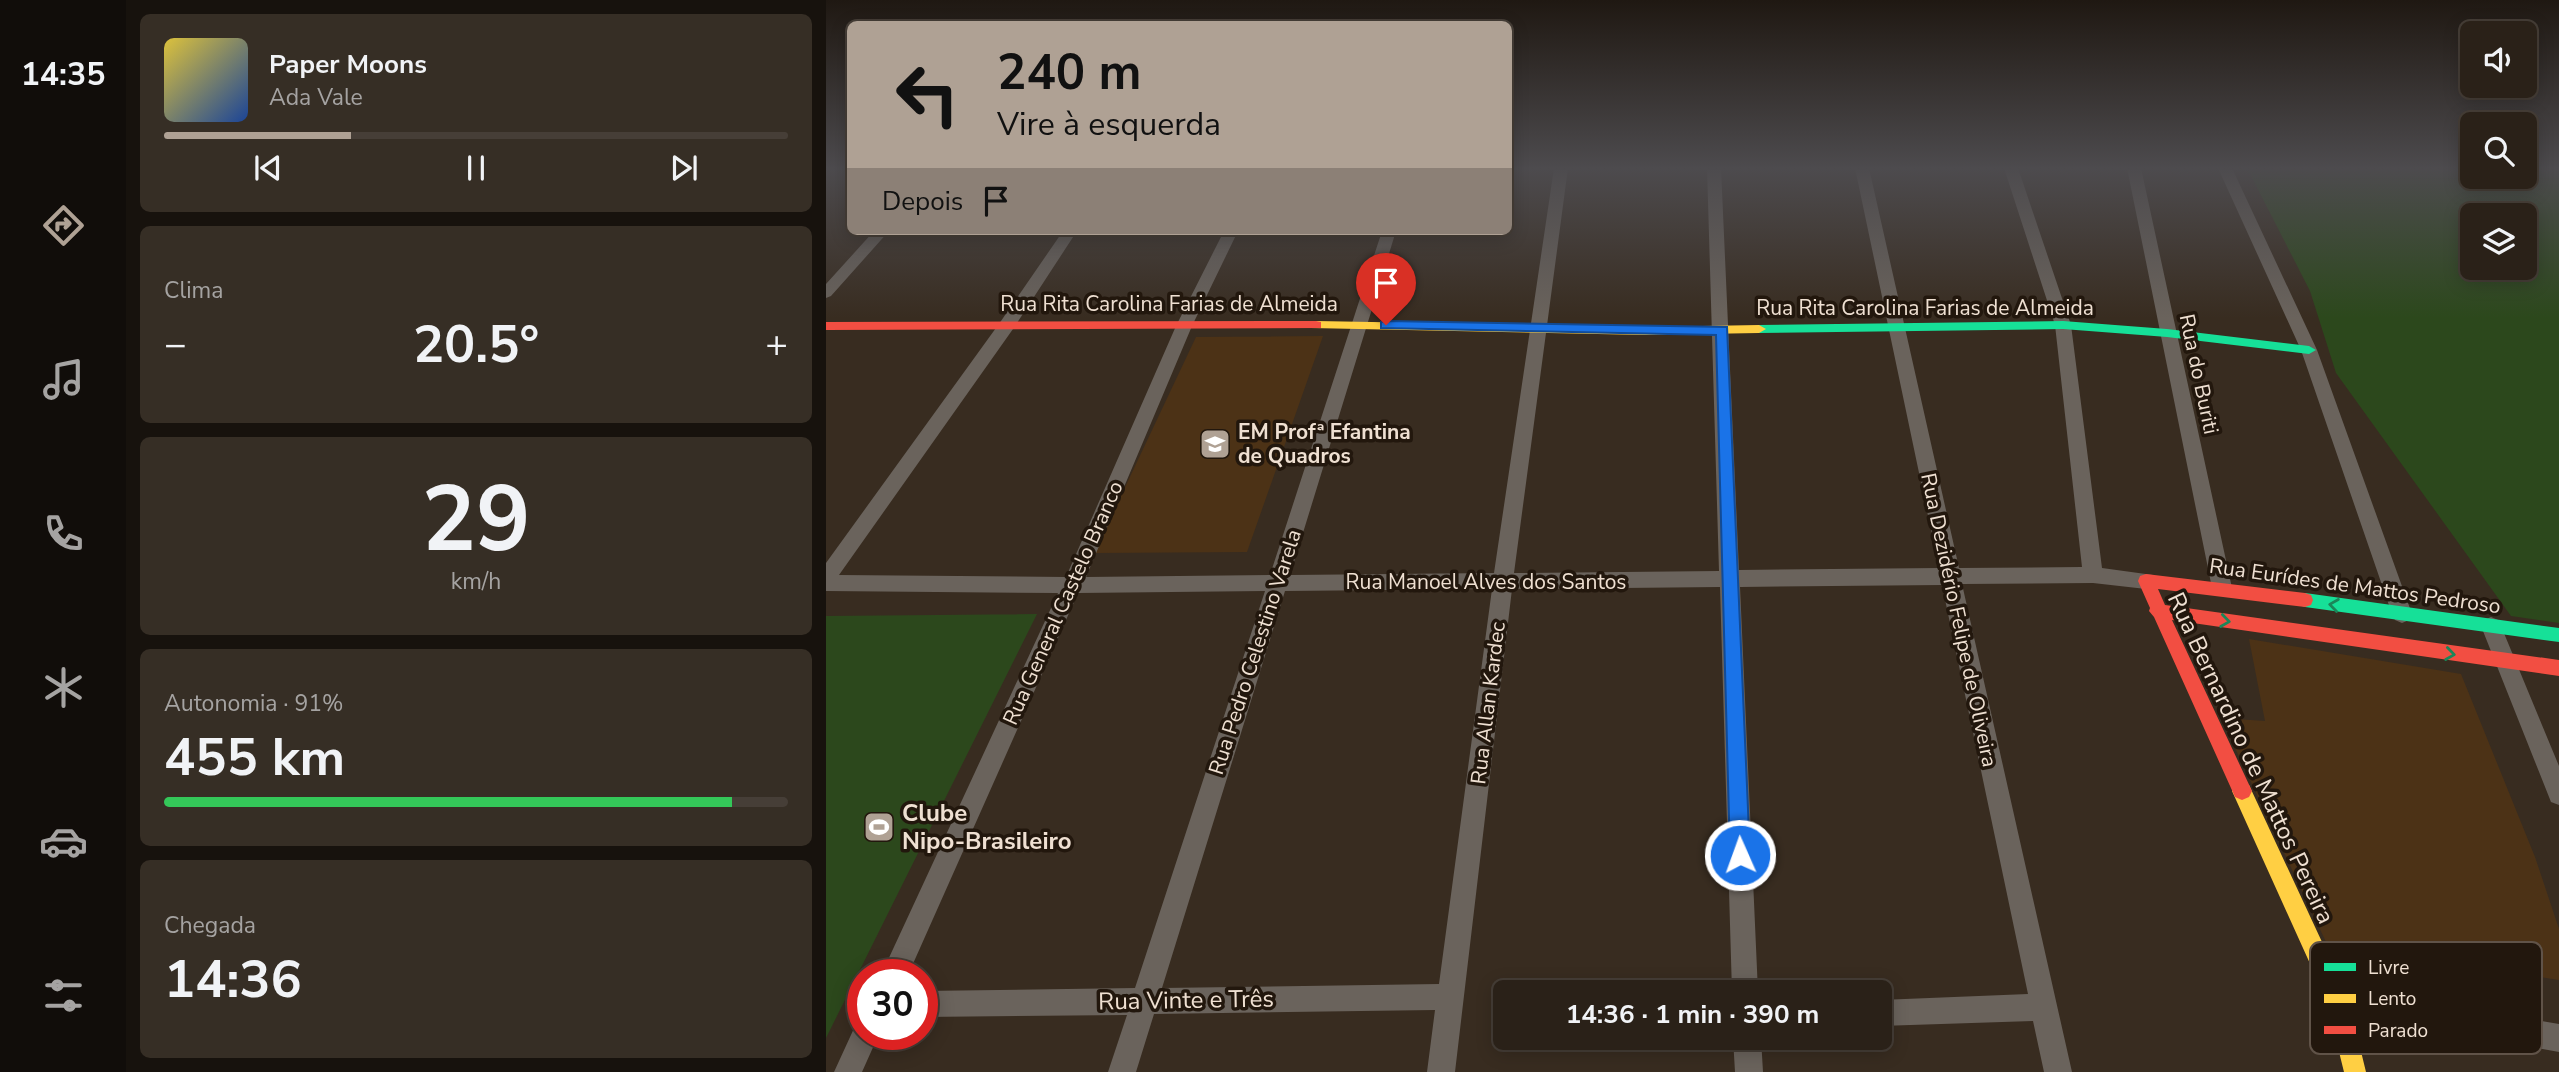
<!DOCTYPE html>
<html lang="pt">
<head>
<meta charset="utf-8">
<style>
	body { margin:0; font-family:"Nunito Sans",sans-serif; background:#362e25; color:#f1f3f6; height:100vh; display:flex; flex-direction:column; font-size:26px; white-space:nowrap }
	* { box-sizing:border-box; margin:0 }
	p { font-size:23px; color:#a5a3a2 }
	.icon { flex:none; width:38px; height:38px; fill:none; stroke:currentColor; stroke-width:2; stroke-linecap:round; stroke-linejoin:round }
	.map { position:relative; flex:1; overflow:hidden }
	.panel { display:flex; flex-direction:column; gap:14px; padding:14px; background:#17120d; width:700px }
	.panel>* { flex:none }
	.guide { position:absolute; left:21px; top:21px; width:665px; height:214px; border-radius:10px; box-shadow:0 4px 18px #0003,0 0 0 2px #463e37; background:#afa194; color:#111; overflow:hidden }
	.tools { position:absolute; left:1634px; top:21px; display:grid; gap:14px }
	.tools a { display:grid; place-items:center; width:77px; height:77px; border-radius:10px; background:#2a2118; box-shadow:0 4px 18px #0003,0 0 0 2px #463e37; font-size:35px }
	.speed { position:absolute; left:21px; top:959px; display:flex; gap:14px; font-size:35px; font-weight:700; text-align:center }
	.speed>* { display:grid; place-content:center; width:91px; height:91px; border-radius:50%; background:#2a2118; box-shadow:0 4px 18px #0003,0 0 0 2px #463e37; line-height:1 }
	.speed .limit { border:10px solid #d22; background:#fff; color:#111 }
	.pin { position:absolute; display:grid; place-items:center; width:60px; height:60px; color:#fff; margin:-72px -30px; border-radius:50% 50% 50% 0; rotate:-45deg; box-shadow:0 0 7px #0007 }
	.pin .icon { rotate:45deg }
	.me { position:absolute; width:77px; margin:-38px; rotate:358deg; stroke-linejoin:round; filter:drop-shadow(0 0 5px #0008) }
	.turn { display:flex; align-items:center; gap:24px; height:147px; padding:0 35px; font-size:32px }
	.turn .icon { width:91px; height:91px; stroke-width:2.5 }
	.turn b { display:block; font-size:49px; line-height:60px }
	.then { display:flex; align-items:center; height:66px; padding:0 35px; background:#0003; gap:14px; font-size:26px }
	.big { font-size:52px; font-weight:700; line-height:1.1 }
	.panel .widget { flex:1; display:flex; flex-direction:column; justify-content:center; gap:10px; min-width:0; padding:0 24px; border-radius:10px; background:#362e25 }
	.panel .dial { align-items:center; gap:0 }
	.dial b { font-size:91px; line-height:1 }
	.song { display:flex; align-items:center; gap:21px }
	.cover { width:84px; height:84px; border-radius:10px; background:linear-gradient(135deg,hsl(50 70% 55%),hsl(220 70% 35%)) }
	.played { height:7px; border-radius:4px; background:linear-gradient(90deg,#afa194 30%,#463e37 30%) }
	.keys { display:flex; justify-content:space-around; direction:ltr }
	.heat { display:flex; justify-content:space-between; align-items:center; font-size:38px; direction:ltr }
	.charge { height:10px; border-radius:5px; background:linear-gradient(90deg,#34c759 91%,#463e37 0) }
	.trip { position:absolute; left:667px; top:980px; width:399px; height:70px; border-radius:10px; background:#2a2118; box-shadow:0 4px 18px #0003,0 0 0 2px #463e37; font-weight:700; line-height:70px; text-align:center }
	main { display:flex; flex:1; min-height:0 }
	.tabs { display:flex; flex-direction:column; width:126px; justify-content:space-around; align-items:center; background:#110d0a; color:#a5a3a2 }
	.tabs .icon { width:49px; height:49px }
	.tabs .on { color:#afa194 }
	.tabs b { font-size:32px; color:#f1f3f6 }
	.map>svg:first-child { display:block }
</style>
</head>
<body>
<main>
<nav class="tabs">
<b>14:35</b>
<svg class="icon on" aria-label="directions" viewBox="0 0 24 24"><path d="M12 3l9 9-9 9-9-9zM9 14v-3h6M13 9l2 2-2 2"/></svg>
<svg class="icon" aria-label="music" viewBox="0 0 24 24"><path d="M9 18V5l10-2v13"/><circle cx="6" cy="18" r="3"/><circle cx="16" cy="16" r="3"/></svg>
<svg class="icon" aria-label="phone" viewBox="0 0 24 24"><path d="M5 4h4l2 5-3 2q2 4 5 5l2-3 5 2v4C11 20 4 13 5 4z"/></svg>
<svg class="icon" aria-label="climate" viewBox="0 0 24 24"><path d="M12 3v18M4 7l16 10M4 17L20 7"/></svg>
<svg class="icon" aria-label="car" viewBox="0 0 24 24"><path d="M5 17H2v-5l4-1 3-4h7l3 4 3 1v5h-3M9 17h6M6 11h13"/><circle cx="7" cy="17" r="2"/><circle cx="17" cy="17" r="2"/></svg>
<svg class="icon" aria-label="filters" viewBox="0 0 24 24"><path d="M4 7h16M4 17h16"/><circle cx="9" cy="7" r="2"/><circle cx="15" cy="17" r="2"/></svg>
</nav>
<section class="panel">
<div class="widget">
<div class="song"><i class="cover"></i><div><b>Paper Moons</b><p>Ada Vale</p></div></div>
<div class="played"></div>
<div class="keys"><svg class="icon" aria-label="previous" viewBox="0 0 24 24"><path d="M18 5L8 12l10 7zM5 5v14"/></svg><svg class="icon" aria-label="pause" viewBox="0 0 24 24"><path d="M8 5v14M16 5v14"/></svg><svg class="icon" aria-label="next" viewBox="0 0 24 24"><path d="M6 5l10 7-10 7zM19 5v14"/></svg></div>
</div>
<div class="widget"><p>Clima</p>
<div class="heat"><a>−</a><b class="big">20.5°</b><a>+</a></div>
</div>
<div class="widget dial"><b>29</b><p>km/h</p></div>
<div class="widget"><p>Autonomia · 91%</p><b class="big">455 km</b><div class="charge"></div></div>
<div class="widget"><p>Chegada</p><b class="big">14:36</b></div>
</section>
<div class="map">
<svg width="1733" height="1072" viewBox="0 0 1733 1072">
	<rect width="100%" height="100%" fill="#382c20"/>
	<path fill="#4c3216" d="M497,336l-76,216 -153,1 102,-216z
		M1423,639l212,35 74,183 24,72v51l-233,-38 -105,-224 44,3z"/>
	<path fill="#2c481c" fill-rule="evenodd" d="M1421,168h226v9h52v-9h34v455l-48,-7 -175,-243 -26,-82zM1647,215h52v53h-52z
		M211,614l-211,424v-422z"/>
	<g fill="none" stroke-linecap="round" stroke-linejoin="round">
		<path fill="#6a635c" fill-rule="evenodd" d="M728,168h14l-54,405 205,-2 -12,-403h14l18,402 200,-2 -84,-400h14l90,400 123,-1 -27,-242 -51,-157h14l53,157 31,243 51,7 3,6 -3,6 -7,2 -53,-6 -131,1 110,488h-28l-11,-51 -153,5v-26l148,-6 -86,-409 -202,2 18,405h-26l-12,-405 -208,2 -57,483h-28l8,-62 -281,4 -18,58h-28l19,-57 -205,2v-26l213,-3 130,-397 -187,2 -170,382h-27l177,-382 -232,-2v-28l175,-242 62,-90h14l-64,98 -174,246 227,2 110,-251 48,-95h14l-46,95 -106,251 184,-2 112,-344h14l-106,344 204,-2zM666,589l-53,395 -277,4 123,-397z
			M1301,168h14l91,420 -3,6 -7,2 -7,-2 -3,-6z
			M1392,168h14l85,182 95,264 -3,6 -7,3 -7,-3 -3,-6 -91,-264z
			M48,231h15l-58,65 -5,2v-14z
			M1665,617l7,3 3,6 58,140v39l-8,-3 -70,-176 3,-6z
			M1511,985l222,39v28l-222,-41 -9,-4 -4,-9 4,-9z
			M37,1022v12h16l-17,38h-28l22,-48z
			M907,1038h28l2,34h-28z"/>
		<path fill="#16e098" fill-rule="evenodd" d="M1237,321l104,8 142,17 7,4 -7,4 -142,-17 -104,-8 -304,4 -7,-4 7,-4z
			M1479,593l254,35v14l-254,-35 -6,-2 -2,-5 2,-5z"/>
		<path fill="#ffcf43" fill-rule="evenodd" d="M490,321l330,6 113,-2 7,4 -7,4 -113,2 -335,-7v-6z
			M1416,782l7,3 99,213 18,74h-22l-18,-73 -94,-208 3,-6z"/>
		<path fill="#f24e42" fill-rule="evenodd" d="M490,321l5,1v6l-495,2v-8z
			M1320,574l159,19 6,2 2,5 -2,5 -6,2 -147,-18 7,16 394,55v16l-387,-56 80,171 -3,6 -7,3 -7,-3 -81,-180 -5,-6 1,-3 -12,-27 2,-5z"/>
	</g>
	<defs><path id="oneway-chevron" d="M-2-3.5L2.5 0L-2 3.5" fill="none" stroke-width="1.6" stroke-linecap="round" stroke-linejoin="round" transform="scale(1.75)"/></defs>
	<g stroke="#1b8659">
		<use href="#oneway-chevron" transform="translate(1508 605) rotate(-172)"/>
		<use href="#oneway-chevron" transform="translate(1399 621) rotate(8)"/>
		<use href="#oneway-chevron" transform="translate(1624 654) rotate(8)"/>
	</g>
	<linearGradient id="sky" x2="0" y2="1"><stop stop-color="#1f1812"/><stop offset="0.53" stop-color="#4d4b4e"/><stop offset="1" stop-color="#4d4b4e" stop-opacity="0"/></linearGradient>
	<rect width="1733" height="318" fill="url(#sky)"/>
	<path fill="#1a73e8" stroke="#114b97" stroke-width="2" d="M560,321l341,6 23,528 -3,7 -7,3 -7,-3 -3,-7 -14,-520 -335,-7v-6z"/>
	<defs>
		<g id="school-square" transform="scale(1.575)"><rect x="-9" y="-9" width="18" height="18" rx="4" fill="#afa194" stroke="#22170d"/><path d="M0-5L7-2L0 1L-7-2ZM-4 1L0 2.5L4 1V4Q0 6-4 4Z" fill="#fff"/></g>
		<g id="stadium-square" transform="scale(1.575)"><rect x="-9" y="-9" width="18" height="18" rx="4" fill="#afa194" stroke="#22170d"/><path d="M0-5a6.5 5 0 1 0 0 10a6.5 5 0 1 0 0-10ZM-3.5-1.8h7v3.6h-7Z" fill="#fff"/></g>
	</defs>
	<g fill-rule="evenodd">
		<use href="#school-square" x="389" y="444"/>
		<use href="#stadium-square" x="53" y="827"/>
	</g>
	<g text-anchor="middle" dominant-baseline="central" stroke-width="7" stroke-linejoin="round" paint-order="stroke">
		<g font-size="21" fill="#efe0d2" stroke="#22170d">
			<text x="343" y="304">Rua Rita Carolina Farias de Almeida</text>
			<text x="1099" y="308">Rua Rita Carolina Farias de Almeida</text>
			<text transform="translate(1373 374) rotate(78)">Rua do Buriti</text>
			<text x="660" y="582">Rua Manoel Alves dos Santos</text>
			<text transform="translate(1529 586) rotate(8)">Rua Eurídes de Mattos Pedroso</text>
			<text transform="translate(237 603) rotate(-66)">Rua General Castelo Branco</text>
			<text transform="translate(1133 620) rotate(78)">Rua Dezidério Felipe de Oliveira</text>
			<text transform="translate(429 652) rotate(-72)">Rua Pedro Celestino Varela</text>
			<text transform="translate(662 703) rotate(-83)">Rua Allan Kardec</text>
		</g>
		<g font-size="21" font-weight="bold" fill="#efe0d2" stroke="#22170d" text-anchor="start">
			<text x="412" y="432">EM Profª Efantina<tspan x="412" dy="24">de Quadros</tspan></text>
		</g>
		<g font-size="24" fill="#efe0d2" stroke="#22170d">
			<text transform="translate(1425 758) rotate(65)">Rua Bernardino de Mattos Pereira</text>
			<text transform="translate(360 1000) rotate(-1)">Rua Vinte e Três</text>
		</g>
		<g font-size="24" font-weight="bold" fill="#efe0d2" stroke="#22170d" text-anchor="start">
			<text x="76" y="813">Clube<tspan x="76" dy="28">Nipo-Brasileiro</tspan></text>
		</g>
	</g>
	<rect x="1484" y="942" width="232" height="112" rx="10" fill="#22170d" stroke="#605348" stroke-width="2"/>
	<rect x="1498" y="963" width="32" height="8" fill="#16e098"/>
	<rect x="1498" y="994" width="32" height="9" fill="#ffcf43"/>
	<rect x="1498" y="1026" width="32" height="8" fill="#f24e42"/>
	<g font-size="19" fill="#efe0d2">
		<text x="1542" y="974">Livre</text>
		<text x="1542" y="1005">Lento</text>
		<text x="1542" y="1037">Parado</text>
	</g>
</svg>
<div class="tools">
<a><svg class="icon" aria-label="sound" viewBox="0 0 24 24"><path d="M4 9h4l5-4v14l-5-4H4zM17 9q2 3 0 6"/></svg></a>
<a><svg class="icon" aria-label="search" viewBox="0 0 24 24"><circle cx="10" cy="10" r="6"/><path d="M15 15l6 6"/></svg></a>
<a><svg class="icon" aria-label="layers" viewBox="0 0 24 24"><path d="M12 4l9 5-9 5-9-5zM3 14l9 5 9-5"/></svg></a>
</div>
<div class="speed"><div class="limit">30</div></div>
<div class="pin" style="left:560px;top:325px;background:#d93025"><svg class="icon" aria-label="arrive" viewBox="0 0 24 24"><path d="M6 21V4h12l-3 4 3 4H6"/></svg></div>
<svg class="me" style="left:914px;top:855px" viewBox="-20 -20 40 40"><circle r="17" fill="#1a73e8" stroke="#fff" stroke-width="3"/><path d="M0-11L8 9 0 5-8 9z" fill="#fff"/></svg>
<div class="trip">14:36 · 1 min · 390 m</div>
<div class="guide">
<div class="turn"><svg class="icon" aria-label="left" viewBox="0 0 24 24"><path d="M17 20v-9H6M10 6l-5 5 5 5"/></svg><div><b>240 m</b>Vire à esquerda</div></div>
<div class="then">Depois<svg class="icon" aria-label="arrive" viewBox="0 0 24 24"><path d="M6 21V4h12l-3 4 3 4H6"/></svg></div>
</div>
</div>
</main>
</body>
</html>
